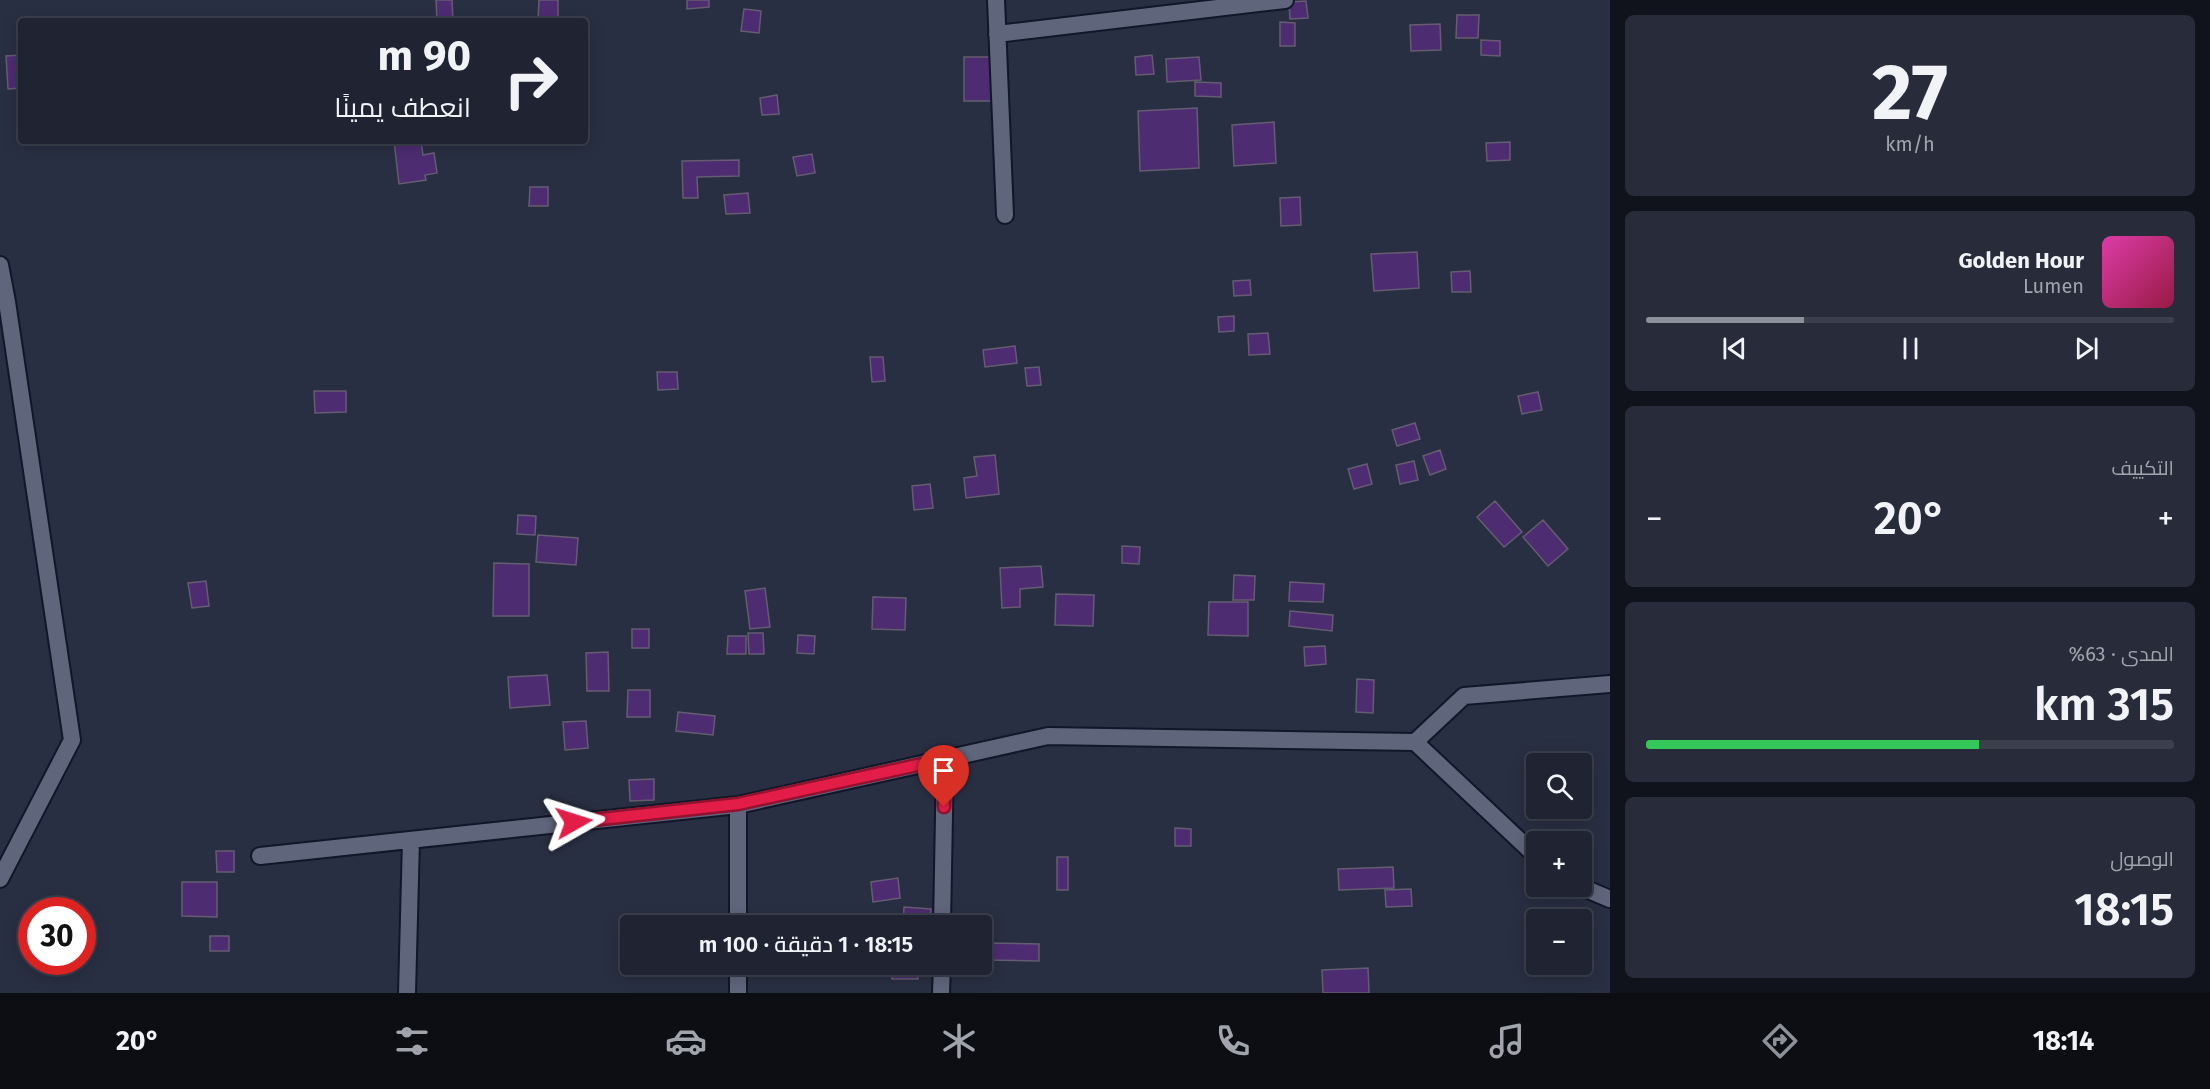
<!DOCTYPE html>
<html lang="ar">
<head>
<meta charset="utf-8">
<style>
	body { margin:0; font-family:"Fira Sans",Cairo,sans-serif; background:#272b3a; color:#f1f3f6; direction:rtl; height:100vh; display:flex; flex-direction:column; font-size:22px; white-space:nowrap }
	* { box-sizing:border-box; margin:0 }
	p { font-size:20px; color:#a1a4ac }
	.icon { flex:none; width:33px; height:33px; fill:none; stroke:currentColor; stroke-width:2; stroke-linecap:round; stroke-linejoin:round }
	.map { position:relative; flex:1; overflow:hidden; direction:ltr }
	.details { display:flex; flex-direction:column; gap:15px; padding:15px; background:#11131c; width:600px }
	.details>* { flex:none }
	.guide { position:absolute; left:18px; top:18px; width:570px; height:126px; border-radius:6px; box-shadow:0 3px 15px #0003,0 0 0 2px #3c404d; direction:rtl; background:#1f2332; color:#f1f3f6; overflow:hidden }
	.tools { position:absolute; left:1526px; top:753px; display:grid; gap:12px }
	.tools a { display:grid; place-items:center; width:66px; height:66px; border-radius:6px; background:#1f2332; box-shadow:0 3px 15px #0003,0 0 0 2px #3c404d; font-size:30px }
	.speed { position:absolute; left:18px; top:897px; display:flex; gap:12px; font-size:30px; font-weight:700; text-align:center }
	.speed>* { display:grid; place-content:center; width:78px; height:78px; border-radius:50%; background:#1f2332; box-shadow:0 3px 15px #0003,0 0 0 2px #3c404d; line-height:1 }
	.speed .limit { border:9px solid #d22; background:#fff; color:#111 }
	.pin { position:absolute; display:grid; place-items:center; width:51px; height:51px; color:#fff; margin:-62px -26px; border-radius:50% 50% 50% 0; rotate:-45deg; box-shadow:0 0 6px #0007 }
	.pin .icon { rotate:45deg }
	.me { position:absolute; width:66px; margin:-33px; rotate:84deg; stroke-linejoin:round; filter:drop-shadow(0 0 4px #0008) }
	.turn { display:flex; align-items:center; gap:21px; height:126px; padding:0 18px; font-size:27px }
	.turn .icon { width:78px; height:78px; stroke-width:2.5 }
	.turn b { display:block; font-size:42px; line-height:51px }
	.big { font-size:45px; font-weight:600; line-height:1.1 }
	.details .card { flex:1; display:flex; flex-direction:column; justify-content:center; gap:9px; min-width:0; padding:0 21px; border-radius:9px; background:#272b3a }
	.details .dial { align-items:center; gap:0 }
	.dial b { font-size:78px; line-height:1 }
	.song { display:flex; align-items:center; gap:18px }
	.cover { width:72px; height:72px; border-radius:9px; background:linear-gradient(135deg,hsl(320 70% 55%),hsl(340 70% 35%)) }
	.played { height:6px; border-radius:3px; background:linear-gradient(90deg,#8c9099 30%,#3c404d 30%) }
	.keys { display:flex; justify-content:space-around; direction:ltr }
	.heat { display:flex; justify-content:space-between; align-items:center; font-size:33px; direction:ltr }
	.charge { height:9px; border-radius:4px; background:linear-gradient(90deg,#34c759 63%,#3c404d 0) }
	.trip { position:absolute; left:620px; top:915px; width:372px; height:60px; border-radius:6px; background:#1f2332; box-shadow:0 3px 15px #0003,0 0 0 2px #3c404d; font-weight:600; line-height:60px; text-align:center; direction:rtl }
	.menu { display:flex; height:96px; justify-content:space-around; align-items:center; background:#0c0e14; color:#a1a4ac }
	.menu .icon { width:42px; height:42px }
	.menu .current { color:#8c9099 }
	.menu b { font-size:27px; color:#f1f3f6 }
	main { display:flex; flex:1; min-height:0 }
	.map>svg:first-child { display:block }
</style>
</head>
<body>
<main>
<section class="details">
<div class="card dial"><b>27</b><p>km/h</p></div>
<div class="card">
<div class="song"><i class="cover"></i><div><b>Golden Hour</b><p>Lumen</p></div></div>
<div class="played"></div>
<div class="keys"><svg class="icon" aria-label="previous" viewBox="0 0 24 24"><path d="M18 5L8 12l10 7zM5 5v14"/></svg><svg class="icon" aria-label="pause" viewBox="0 0 24 24"><path d="M8 5v14M16 5v14"/></svg><svg class="icon" aria-label="next" viewBox="0 0 24 24"><path d="M6 5l10 7-10 7zM19 5v14"/></svg></div>
</div>
<div class="card"><p>التكييف</p>
<div class="heat"><a>−</a><b class="big">20°</b><a>+</a></div>
</div>
<div class="card"><p>المدى · 63%</p><b class="big">315 km</b><div class="charge"></div></div>
<div class="card"><p>الوصول</p><b class="big">18:15</b></div>
</section>
<div class="map">
<svg width="1610" height="993" viewBox="0 0 1610 993">
	<rect width="100%" height="100%" fill="#292f42"/>
	<path fill="#4d2c71" stroke="#655c72" stroke-width="1.5" d="M436,0h16l1,20 -16,1z
		M539,0h19v19h-20z
		M687,0h22v7l-22,2z
		M1306,1l2,17 -18,1 -1,-17z
		M744,9l17,2 -2,22 -18,-2z
		M1457,15h22l-1,23h-22z
		M1280,22l15,1v23h-15z
		M1440,24l1,26 -30,1 -1,-26z
		M1481,40l19,1v15l-19,-1z
		M21,55v33l-13,1 -2,-33z
		M1152,55l2,19 -18,1 -1,-18z
		M964,57h39v44h-39z
		M1199,57l2,23 -34,2 -1,-23z
		M1195,82l26,1v14l-26,-1z
		M777,95l2,19 -17,1 -2,-17z
		M1197,108l2,60 -59,3 -2,-60z
		M1274,122l2,41 -42,3 -2,-41z
		M394,141h27l2,14 11,-2 3,20 -12,2 1,5 -27,4z
		M1510,142v18l-23,1 -1,-18z
		M812,154l3,19 -18,3 -4,-19z
		M739,160v16l-42,1 1,21h-15l-1,-37z
		M530,187h18v19h-19z
		M748,193l2,20 -24,1 -2,-19z
		M1300,197l1,28 -20,1 -1,-28z
		M1417,252l2,36 -45,3 -3,-37z
		M1470,271l1,21h-19l-1,-20z
		M1250,280l1,15 -17,1 -1,-15z
		M1234,316v15l-15,1 -1,-15z
		M1268,333l2,21 -21,1 -1,-21z
		M1015,346l2,17 -32,4 -2,-17z
		M870,357h13l2,24 -13,1z
		M1039,367l2,18 -14,1 -2,-18z
		M657,372h20l1,17 -20,1z
		M314,391h32v21l-31,1z
		M1538,392l4,18 -20,4 -4,-18z
		M1415,423l5,16 -23,7 -5,-16z
		M1440,450l6,19 -16,6 -7,-19z
		M995,455l4,39 -33,4 -2,-20 13,-2 -3,-19z
		M1414,461l4,19 -18,4 -4,-19z
		M1367,464l5,20 -18,5 -6,-20z
		M930,484l3,24 -19,2 -2,-24z
		M1495,501l27,31 -18,15 -27,-30z
		M518,515l18,1 -1,19 -18,-1z
		M1543,520l25,29 -20,17 -25,-29z
		M538,535l40,3 -2,27 -40,-3z
		M1122,546l18,1 -1,17 -17,-1z
		M494,563l35,1v52h-36z
		M1041,566l2,21 -23,2v18l-18,1 -2,-40z
		M1234,575l21,1 -1,24h-21z
		M206,581l3,25 -17,2 -4,-25z
		M1290,582l34,2 -1,18 -34,-1z
		M765,588l5,39 -20,2 -5,-38z
		M1056,594l38,1 -1,31 -38,-1z
		M873,597l33,1 -1,32 -33,-1z
		M1209,602h39v34l-40,-1z
		M1290,611l43,4 -1,16 -43,-5z
		M632,629h17v19h-17z
		M748,633h15l1,21h-15z
		M798,635l17,1 -1,18 -17,-1z
		M728,636h18v18h-19z
		M1325,646l1,18 -21,2 -1,-19z
		M608,652l1,39h-22l-1,-38z
		M547,675l3,30 -40,3 -2,-31z
		M1357,679l17,1 -1,33 -17,-1z
		M628,690h22v27h-23z
		M678,712l37,4 -2,19 -37,-4z
		M586,721l2,27 -23,2 -2,-28z
		M654,779v21l-24,1 -1,-21z
		M1175,828l16,1v17h-16z
		M216,851h18v21h-17z
		M1057,857h11v33h-11z
		M1393,867l1,21 -55,2 -1,-21z
		M898,878l2,20 -27,4 -2,-20z
		M182,882h35v35l-35,-1z
		M1411,889l1,17 -26,1 -1,-17z
		M904,907l27,2 -1,17h-27z
		M210,936h19v15h-19z
		M987,943l52,1v17l-52,-1z
		M651,964h18v11l-18,-1z
		M893,964h26l-1,15h-26z
		M1368,968l1,25h-46l-1,-23z"/>
	<g fill="none" stroke-linecap="round" stroke-linejoin="round">
		<g stroke="#111628" stroke-width="20">
			<path id="minor" d="M996,0l9,215
				M997,34l288,-34
				M0,265l7,37 65,438 -72,139
				M1415,742l49,-46 146,-12
				M260,856l478,-51 310,-69 367,6 121,114
				M1579,886l31,13
				M738,926v-121
				M942,926l3,-167
				M407,993l4,-153
				M738,993v-29
				M941,993l1,-29"/>
		</g>
		<use href="#minor" stroke="#5f667c" stroke-width="16"/>
	</g>
	<g fill="none" stroke-linecap="round" stroke-linejoin="round">
		<g stroke="#92132f" stroke-width="15">
			<path id="route" d="M574,822l164,-18 207,-45 -1,48"/>
		</g>
		<use href="#route" stroke="#e11d48" stroke-width="10"/>
	</g>
</svg>
<div class="tools">
<a><svg class="icon" aria-label="search" viewBox="0 0 24 24"><circle cx="10" cy="10" r="6"/><path d="M15 15l6 6"/></svg></a>
<a>+</a>
<a>−</a>
</div>
<div class="speed"><div class="limit">30</div></div>
<div class="pin" style="left:944px;top:807px;background:#d93025"><svg class="icon" aria-label="arrive" viewBox="0 0 24 24"><path d="M6 21V4h12l-3 4 3 4H6"/></svg></div>
<svg class="me" style="left:574px;top:822px" viewBox="-20 -20 40 40"><path d="M0-17L14 15 0 8-14 15z" fill="#e11d48" stroke="#fff" stroke-width="4"/></svg>
<div class="trip">18:15 · 1 دقيقة · 100 m</div>
<div class="guide">
<div class="turn"><svg class="icon" aria-label="right" viewBox="0 0 24 24"><path d="M7 20v-9h11M14 6l5 5-5 5"/></svg><div><b>90 m</b>انعطف يمينًا</div></div>
</div>
</div>
</main>
<nav class="menu">
<b>18:14</b>
<svg class="icon current" aria-label="directions" viewBox="0 0 24 24"><path d="M12 3l9 9-9 9-9-9zM9 14v-3h6M13 9l2 2-2 2"/></svg>
<svg class="icon" aria-label="music" viewBox="0 0 24 24"><path d="M9 18V5l10-2v13"/><circle cx="6" cy="18" r="3"/><circle cx="16" cy="16" r="3"/></svg>
<svg class="icon" aria-label="phone" viewBox="0 0 24 24"><path d="M5 4h4l2 5-3 2q2 4 5 5l2-3 5 2v4C11 20 4 13 5 4z"/></svg>
<svg class="icon" aria-label="climate" viewBox="0 0 24 24"><path d="M12 3v18M4 7l16 10M4 17L20 7"/></svg>
<svg class="icon" aria-label="car" viewBox="0 0 24 24"><path d="M5 17H2v-5l4-1 3-4h7l3 4 3 1v5h-3M9 17h6M6 11h13"/><circle cx="7" cy="17" r="2"/><circle cx="17" cy="17" r="2"/></svg>
<svg class="icon" aria-label="filters" viewBox="0 0 24 24"><path d="M4 7h16M4 17h16"/><circle cx="9" cy="7" r="2"/><circle cx="15" cy="17" r="2"/></svg>
<b>20°</b>
</nav>
</body>
</html>
